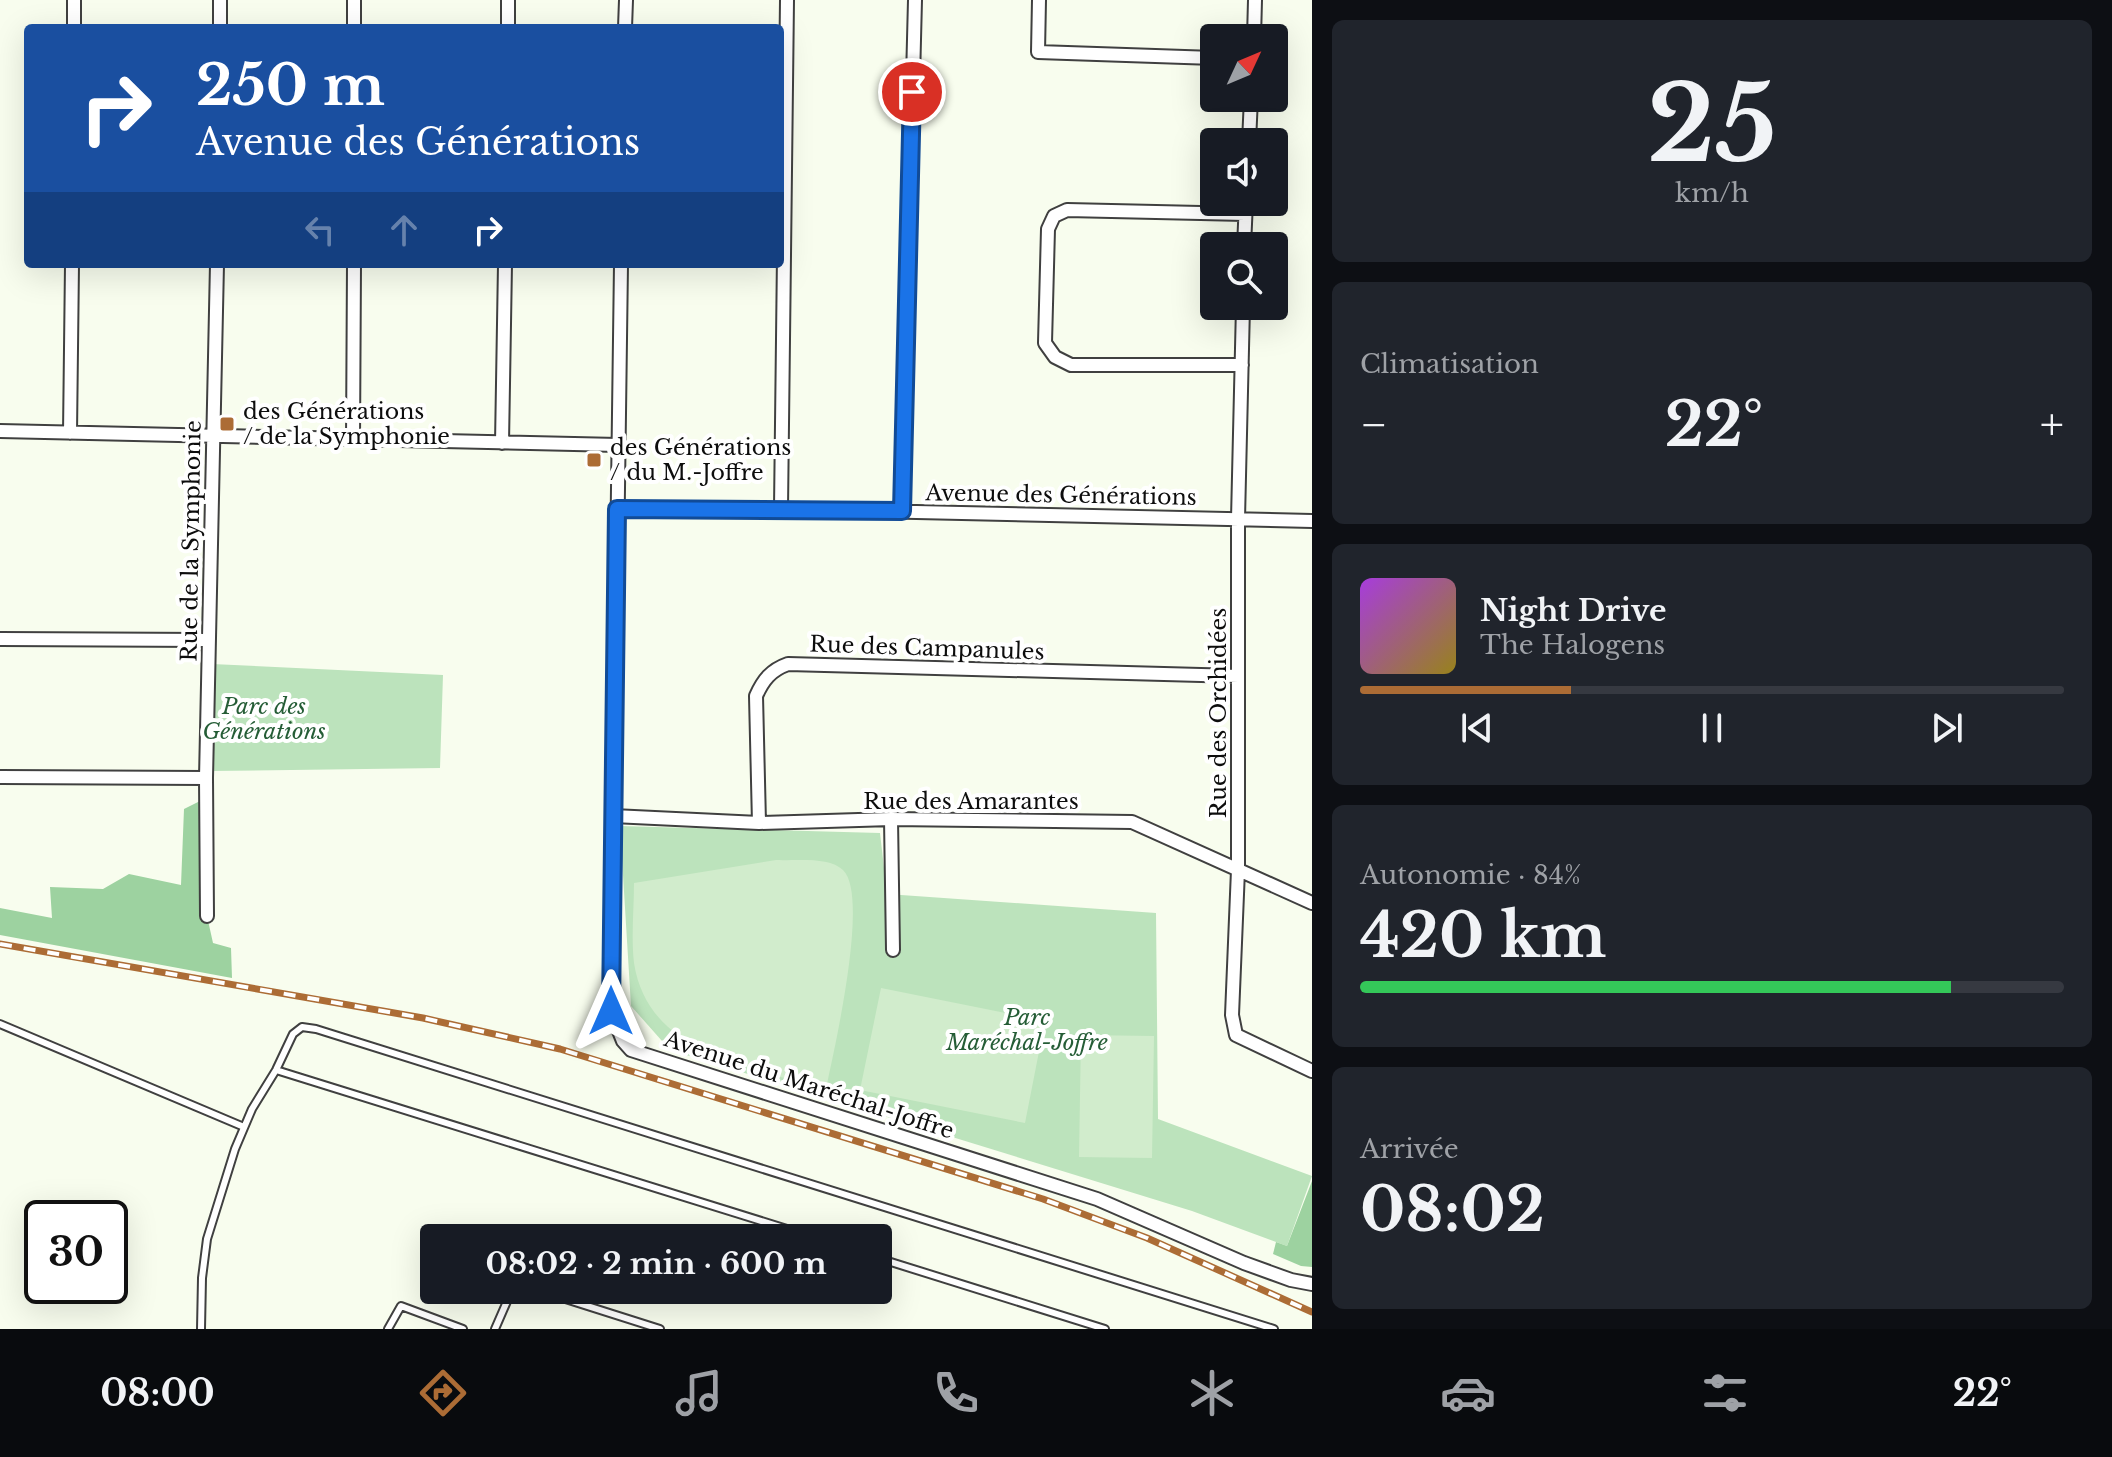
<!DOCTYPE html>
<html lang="fr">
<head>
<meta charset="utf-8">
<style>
	body { margin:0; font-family:"Libre Baskerville",serif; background:#20242c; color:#f1f3f6; height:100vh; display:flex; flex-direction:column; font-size:30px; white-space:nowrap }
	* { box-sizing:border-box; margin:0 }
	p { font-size:26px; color:#9ea1a6 }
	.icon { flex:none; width:44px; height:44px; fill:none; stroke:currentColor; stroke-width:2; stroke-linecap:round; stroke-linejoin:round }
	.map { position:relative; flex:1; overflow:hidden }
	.details { display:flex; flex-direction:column; gap:20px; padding:20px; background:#0d0f14; width:800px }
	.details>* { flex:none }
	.banner { position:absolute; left:24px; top:24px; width:760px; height:244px; border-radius:8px; box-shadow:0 8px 32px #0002; background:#1a4fa0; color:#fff; overflow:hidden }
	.needle { width:52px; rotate:46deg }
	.buttons { position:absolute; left:1200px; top:24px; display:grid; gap:16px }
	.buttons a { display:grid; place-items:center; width:88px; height:88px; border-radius:8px; background:#171b24; box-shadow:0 8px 32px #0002; font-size:40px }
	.speed { position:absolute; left:24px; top:1200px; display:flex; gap:16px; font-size:40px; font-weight:700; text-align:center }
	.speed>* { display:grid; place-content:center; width:104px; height:104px; border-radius:50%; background:#171b24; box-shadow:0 8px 32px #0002; line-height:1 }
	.speed .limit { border:4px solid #111; border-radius:12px; background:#fff; color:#111 }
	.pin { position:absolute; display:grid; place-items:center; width:68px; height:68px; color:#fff; margin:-34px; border:4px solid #fff; border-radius:50%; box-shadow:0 2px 8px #0007 }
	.me { position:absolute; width:88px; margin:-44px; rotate:0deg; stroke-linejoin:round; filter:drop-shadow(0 0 6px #0008) }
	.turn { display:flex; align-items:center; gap:28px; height:168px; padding:0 40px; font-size:36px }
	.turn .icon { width:104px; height:104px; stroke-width:2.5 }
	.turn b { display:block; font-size:56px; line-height:68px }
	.lanes { display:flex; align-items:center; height:76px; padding:0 40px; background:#0003; justify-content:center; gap:40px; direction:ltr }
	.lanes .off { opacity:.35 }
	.big { font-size:60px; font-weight:800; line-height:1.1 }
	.details .widget { flex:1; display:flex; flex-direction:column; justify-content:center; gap:12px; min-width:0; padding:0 28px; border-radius:12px; background:#20242c }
	.details .dial { align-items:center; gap:0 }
	.dial b { font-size:104px; line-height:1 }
	.song { display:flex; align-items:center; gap:24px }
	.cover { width:96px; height:96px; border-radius:12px; background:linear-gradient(135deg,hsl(280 70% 55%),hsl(50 70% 35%)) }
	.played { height:8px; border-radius:4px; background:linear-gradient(90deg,#ac6c35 30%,#363941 30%) }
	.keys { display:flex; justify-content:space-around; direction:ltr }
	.heat { display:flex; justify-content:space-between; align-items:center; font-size:44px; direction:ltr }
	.charge { height:12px; border-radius:6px; background:linear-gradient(90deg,#34c759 84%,#363941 0) }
	.trip { position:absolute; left:420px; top:1224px; width:472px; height:80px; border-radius:8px; background:#171b24; box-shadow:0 8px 32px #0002; font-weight:800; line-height:80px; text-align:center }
	.menu { display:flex; height:128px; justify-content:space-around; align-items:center; background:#090b0e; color:#9ea1a6 }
	.menu .icon { width:56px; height:56px }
	.menu .selected { color:#ac6c35 }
	.menu b { font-size:36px; color:#f1f3f6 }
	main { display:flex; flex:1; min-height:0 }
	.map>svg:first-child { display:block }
</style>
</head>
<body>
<main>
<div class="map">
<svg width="1312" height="1329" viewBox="0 0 1312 1329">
	<rect width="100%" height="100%" fill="#f8fdee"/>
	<path fill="#bce3bc" d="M212,664l231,11 -3,93 -229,3z
		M620,826l260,7 7,61 269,19 2,206 154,57 -25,70 -95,-35 -522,-161 -39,-44z"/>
	<path fill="#9dd2a0" d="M206,798l1,118 6,27 18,5 1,30 -232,-43v-27l52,10 -2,-31 53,2 26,-15 52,11 3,-76z
		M1312,1181v86l-11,-1 -28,-12 3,-12 11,4z"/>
	<path fill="#d1eccc" d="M776,860c19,1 53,-4 67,10 27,26 -9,180 -17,219 -73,-21 -178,-34 -192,-126 -3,-26 0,-54 0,-80z
		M881,988l164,33 -20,102 -165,-33z
		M1081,1035l73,1 -2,122 -73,-1z"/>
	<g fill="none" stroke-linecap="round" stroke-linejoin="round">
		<g stroke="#404040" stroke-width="10">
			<path id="service" d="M0,1024l244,103
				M276,1070l540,168
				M878,1258l227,71
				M537,1290l123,39
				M201,1329l1,-51 5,-39 28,-90 17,-40 24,-39 17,-36 9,-7 14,2 958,300
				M388,1329l13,-23 62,23
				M495,1329l17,-39"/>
		</g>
		<g stroke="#404040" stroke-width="16">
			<path id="minor" d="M354,0v28
				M508,0v28
				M1039,0l-1,52 176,6
				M74,28v-28
				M220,28v-28
				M625,28l1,-28
				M1254,38l1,-38
				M1249,142l2,-44
				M1244,246l2,-44
				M621,264l-10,747 12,30 8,9 466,149 147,64 47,17 21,4
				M1243,306l-5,213v351l-6,145 4,20 76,36
				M1242,365h-171l-16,-8 -10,-14 3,-114 6,-13 13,-6 178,4
				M0,431l618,14
				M70,433l2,-169
				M353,440l1,-176
				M502,443l3,-179
				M617,509h164l531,12
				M781,509l6,-509
				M902,511l13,-511
				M0,639l208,1
				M0,777l206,1
				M613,816l146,7 132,-4 241,3 180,81
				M891,819l2,131
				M759,823l-3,-127c7,-16 15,-26 32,-32l450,12
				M207,916l-1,-138 11,-514"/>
		</g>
		<use href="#service" stroke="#fff" stroke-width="6"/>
		<use href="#minor" stroke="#fff" stroke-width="12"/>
		<g stroke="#ac6c35" stroke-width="7">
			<path id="rail" d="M0,944l423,74 137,31 483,150 104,39 165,74"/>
		</g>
		<use href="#rail" stroke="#fff" stroke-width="4" stroke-dasharray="12" stroke-linecap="butt"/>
	</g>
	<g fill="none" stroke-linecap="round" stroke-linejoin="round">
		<g stroke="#114b97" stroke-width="20">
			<path id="route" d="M611,1011l6,-502 285,2 10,-419"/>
		</g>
		<use href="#route" stroke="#1a73e8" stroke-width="14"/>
	</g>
	<g fill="#ac6c35" stroke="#fff" stroke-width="3">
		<rect x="219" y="416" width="16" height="16" rx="4"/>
		<rect x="586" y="452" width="16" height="16" rx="4"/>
	</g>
	<g text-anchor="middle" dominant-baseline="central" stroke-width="8" stroke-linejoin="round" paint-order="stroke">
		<g font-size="22" fill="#0d0d0d" stroke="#fff" text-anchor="start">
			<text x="243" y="411">des Générations<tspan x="243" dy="25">/ de la Symphonie</tspan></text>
			<text x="610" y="447">des Générations<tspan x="610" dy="25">/ du M.-Joffre</tspan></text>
		</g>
		<g font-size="22" fill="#0d0d0d" stroke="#fff">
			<text transform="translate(1061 495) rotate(1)">Avenue des Générations</text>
			<text transform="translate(191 541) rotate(-89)">Rue de la Symphonie</text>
			<text transform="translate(927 648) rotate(2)">Rue des Campanules</text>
			<text transform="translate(1218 713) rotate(-90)">Rue des Orchidées</text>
			<text x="971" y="801">Rue des Amarantes</text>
			<text transform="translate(809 1085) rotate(18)">Avenue du Maréchal-Joffre</text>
		</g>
		<g font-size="22" font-style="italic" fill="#255d36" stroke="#fff">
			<text x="264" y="706">Parc des<tspan x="264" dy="25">Générations</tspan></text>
			<text x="1027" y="1017">Parc<tspan x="1027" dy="25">Maréchal-Joffre</tspan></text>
		</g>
	</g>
</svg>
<div class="buttons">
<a><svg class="needle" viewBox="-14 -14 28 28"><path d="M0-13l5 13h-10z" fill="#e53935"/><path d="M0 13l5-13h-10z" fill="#9ea1a6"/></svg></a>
<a><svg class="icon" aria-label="sound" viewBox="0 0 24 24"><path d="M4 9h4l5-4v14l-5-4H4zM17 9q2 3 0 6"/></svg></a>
<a><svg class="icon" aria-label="search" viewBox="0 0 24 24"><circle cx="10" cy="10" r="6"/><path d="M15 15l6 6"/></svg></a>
</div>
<div class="speed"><div class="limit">30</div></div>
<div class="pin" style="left:912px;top:92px;background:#d93025"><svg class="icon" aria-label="arrive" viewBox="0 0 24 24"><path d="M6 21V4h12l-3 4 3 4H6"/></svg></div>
<svg class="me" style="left:611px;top:1011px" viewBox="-20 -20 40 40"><path d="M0-17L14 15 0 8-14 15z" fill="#1a73e8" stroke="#fff" stroke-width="4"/></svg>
<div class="trip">08:02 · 2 min · 600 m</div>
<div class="banner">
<div class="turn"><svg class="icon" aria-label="right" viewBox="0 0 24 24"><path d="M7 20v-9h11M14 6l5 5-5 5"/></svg><div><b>250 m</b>Avenue des Générations</div></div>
<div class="lanes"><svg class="icon off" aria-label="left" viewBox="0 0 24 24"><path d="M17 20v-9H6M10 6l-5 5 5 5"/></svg><svg class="icon off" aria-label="ahead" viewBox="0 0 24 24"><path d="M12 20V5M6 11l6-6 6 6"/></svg><svg class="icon" aria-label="right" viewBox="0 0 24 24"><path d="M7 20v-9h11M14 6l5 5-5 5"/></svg></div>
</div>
</div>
<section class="details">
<div class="widget dial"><b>25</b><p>km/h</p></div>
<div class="widget"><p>Climatisation</p>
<div class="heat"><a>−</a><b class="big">22°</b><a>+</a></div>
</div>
<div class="widget">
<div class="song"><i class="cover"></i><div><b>Night Drive</b><p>The Halogens</p></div></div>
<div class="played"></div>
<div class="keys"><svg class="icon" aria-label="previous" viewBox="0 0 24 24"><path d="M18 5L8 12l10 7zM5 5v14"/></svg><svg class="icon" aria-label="pause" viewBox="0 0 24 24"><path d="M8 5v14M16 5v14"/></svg><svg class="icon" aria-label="next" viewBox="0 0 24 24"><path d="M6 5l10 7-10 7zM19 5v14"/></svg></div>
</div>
<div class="widget"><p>Autonomie · 84%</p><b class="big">420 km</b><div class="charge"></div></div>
<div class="widget"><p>Arrivée</p><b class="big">08:02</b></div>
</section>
</main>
<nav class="menu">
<b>08:00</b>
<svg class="icon selected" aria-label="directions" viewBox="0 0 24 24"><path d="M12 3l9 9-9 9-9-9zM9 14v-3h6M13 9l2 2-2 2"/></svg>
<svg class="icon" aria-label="music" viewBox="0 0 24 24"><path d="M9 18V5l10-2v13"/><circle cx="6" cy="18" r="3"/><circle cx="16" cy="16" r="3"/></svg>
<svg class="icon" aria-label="phone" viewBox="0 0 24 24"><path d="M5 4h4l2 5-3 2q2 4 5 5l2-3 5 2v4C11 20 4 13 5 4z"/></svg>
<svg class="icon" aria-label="climate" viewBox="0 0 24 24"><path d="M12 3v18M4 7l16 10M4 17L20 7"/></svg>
<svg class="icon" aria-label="car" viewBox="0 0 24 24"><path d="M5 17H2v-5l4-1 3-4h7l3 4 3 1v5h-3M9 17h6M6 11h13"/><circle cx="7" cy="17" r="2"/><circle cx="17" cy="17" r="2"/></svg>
<svg class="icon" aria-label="filters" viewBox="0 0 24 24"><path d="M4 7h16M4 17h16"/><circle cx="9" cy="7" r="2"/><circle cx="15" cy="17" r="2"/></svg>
<b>22°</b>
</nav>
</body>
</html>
